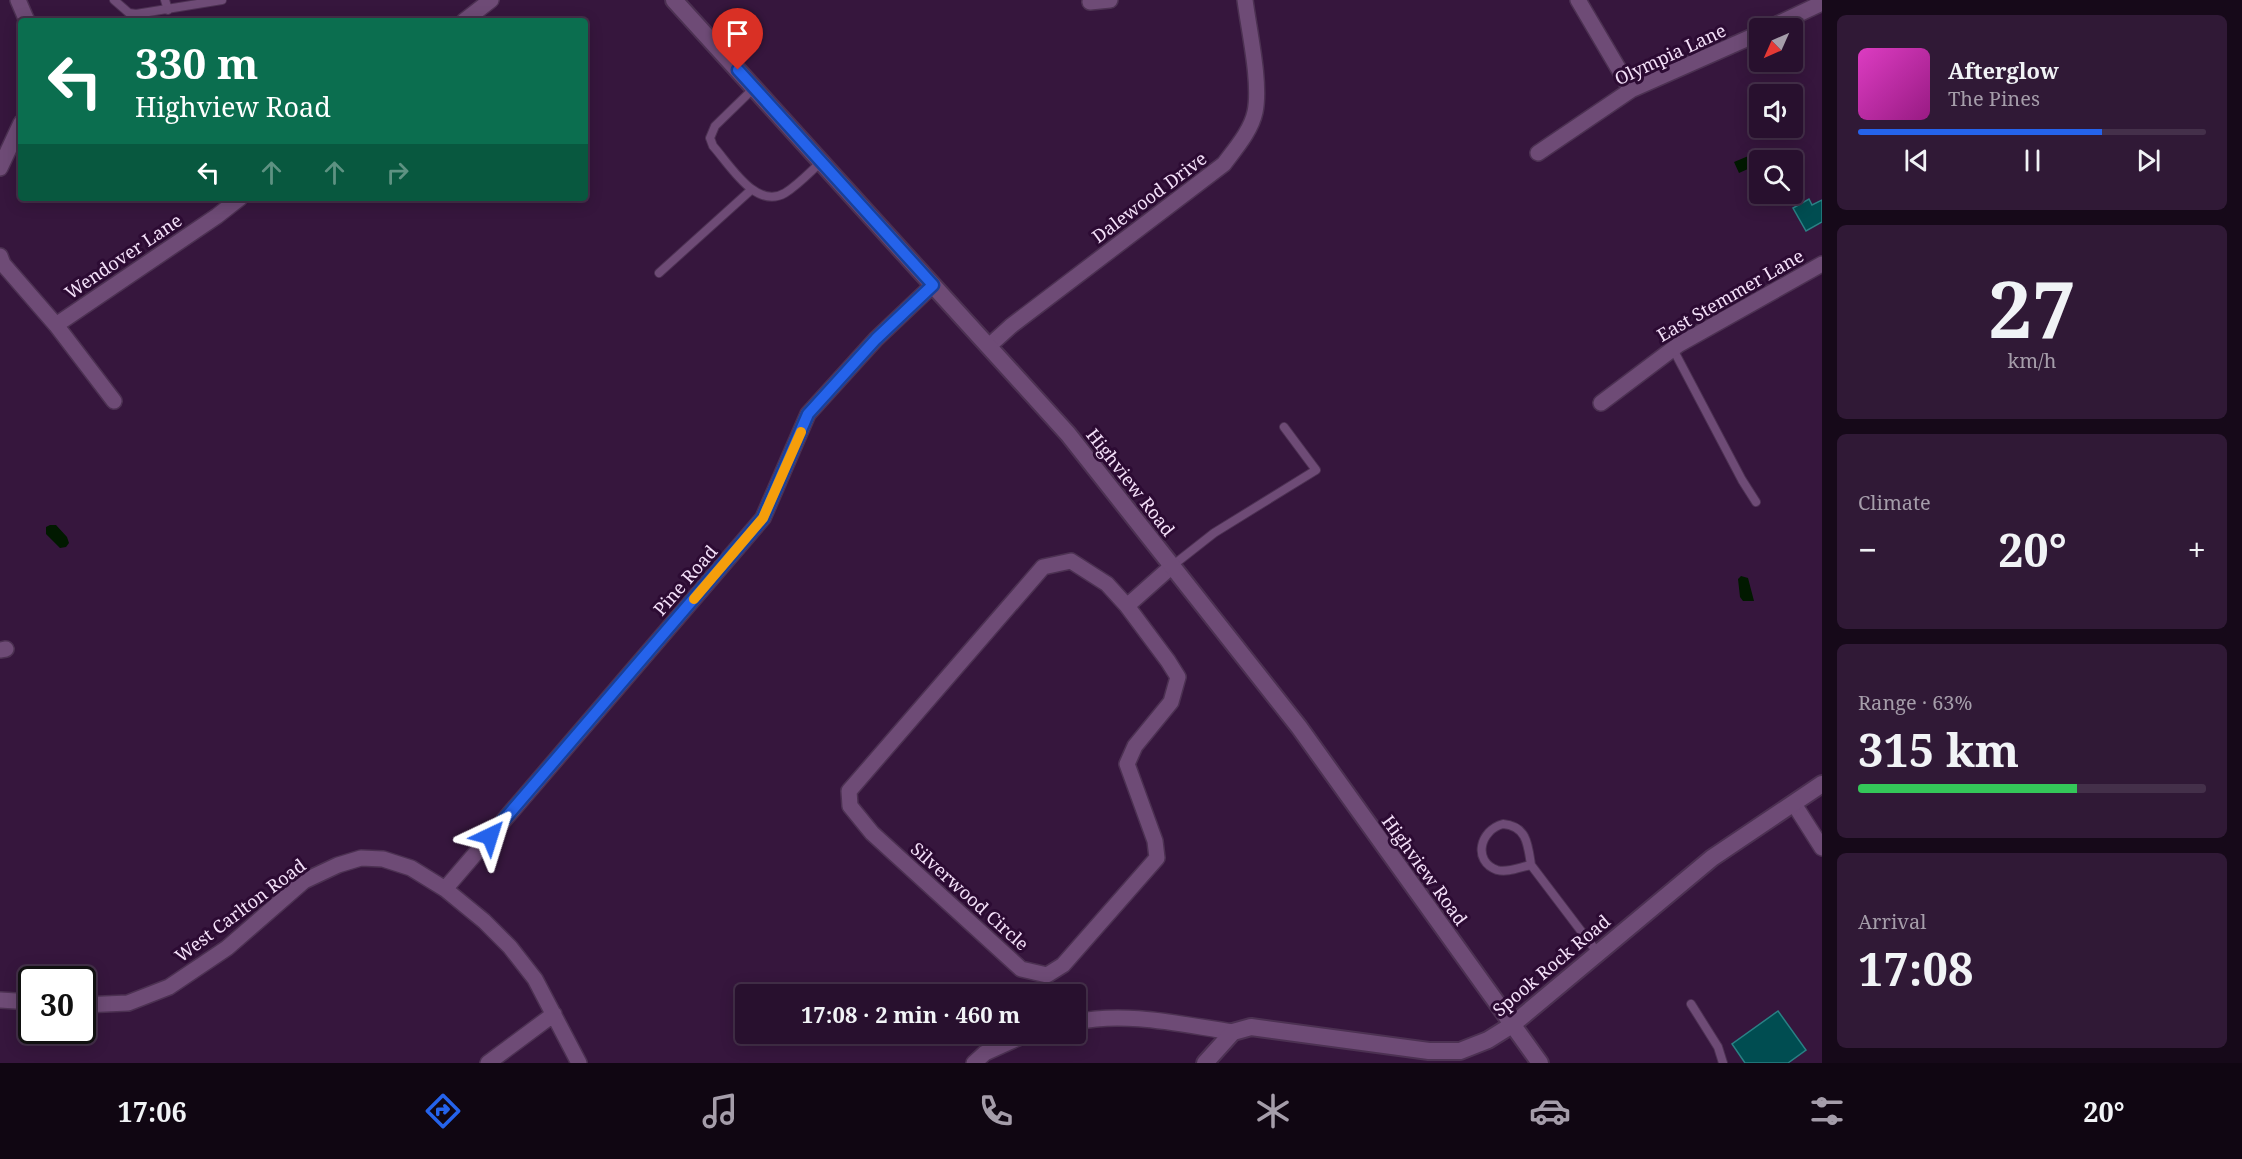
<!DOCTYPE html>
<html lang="en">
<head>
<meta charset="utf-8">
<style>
	body { margin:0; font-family:"Noto Serif",serif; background:#301936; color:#f1f3f6; height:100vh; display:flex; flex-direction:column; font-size:22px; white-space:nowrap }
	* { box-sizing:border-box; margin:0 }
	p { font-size:20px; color:#a59daa }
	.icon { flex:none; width:33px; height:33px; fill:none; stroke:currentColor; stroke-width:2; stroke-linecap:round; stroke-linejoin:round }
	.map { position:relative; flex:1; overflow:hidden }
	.drawer { display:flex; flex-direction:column; gap:15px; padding:15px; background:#160919; width:420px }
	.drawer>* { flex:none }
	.top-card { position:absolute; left:18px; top:18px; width:570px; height:183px; border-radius:6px; box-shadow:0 3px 15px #0003,0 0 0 2px #44304a; background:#0b6e4f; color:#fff; overflow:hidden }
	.needle { width:39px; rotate:225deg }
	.fabs { position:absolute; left:1749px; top:18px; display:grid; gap:12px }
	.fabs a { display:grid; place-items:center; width:54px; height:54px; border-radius:6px; background:#28102e; box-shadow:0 3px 15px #0003,0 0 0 2px #44304a; font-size:30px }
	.speed { position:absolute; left:18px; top:966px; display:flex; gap:12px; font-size:30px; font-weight:700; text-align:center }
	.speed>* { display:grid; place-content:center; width:78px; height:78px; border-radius:50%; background:#28102e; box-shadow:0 3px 15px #0003,0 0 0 2px #44304a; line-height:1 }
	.speed .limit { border:3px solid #111; border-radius:9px; background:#fff; color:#111 }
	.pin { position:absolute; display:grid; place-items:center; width:51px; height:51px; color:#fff; margin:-62px -26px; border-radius:50% 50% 50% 0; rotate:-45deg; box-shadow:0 0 6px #0007 }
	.pin .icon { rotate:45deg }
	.me { position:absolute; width:66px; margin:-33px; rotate:41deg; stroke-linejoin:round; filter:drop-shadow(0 0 4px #0008) }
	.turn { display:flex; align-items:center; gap:21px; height:126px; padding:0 18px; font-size:27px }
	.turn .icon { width:78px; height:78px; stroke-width:2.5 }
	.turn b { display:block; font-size:42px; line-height:51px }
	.lanes { display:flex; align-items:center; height:57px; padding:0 18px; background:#0003; justify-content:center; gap:30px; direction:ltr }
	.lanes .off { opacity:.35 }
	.big { font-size:45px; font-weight:700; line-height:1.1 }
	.drawer .widget { flex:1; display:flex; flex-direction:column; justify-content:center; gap:9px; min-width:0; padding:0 21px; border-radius:9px; background:#301936 }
	.drawer .dial { align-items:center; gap:0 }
	.dial b { font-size:78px; line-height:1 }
	.song { display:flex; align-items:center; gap:18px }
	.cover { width:72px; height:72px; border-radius:9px; background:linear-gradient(135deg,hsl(310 70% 55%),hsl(310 70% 35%)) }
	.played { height:6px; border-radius:3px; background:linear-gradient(90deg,#2563eb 70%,#44304a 70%) }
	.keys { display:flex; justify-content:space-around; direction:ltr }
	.heat { display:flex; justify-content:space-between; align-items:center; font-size:33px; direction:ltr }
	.charge { height:9px; border-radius:4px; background:linear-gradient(90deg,#34c759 63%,#44304a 0) }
	.trip { position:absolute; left:735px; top:984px; width:351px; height:60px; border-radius:6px; background:#28102e; box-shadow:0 3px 15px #0003,0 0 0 2px #44304a; font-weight:700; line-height:60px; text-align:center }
	.dock { display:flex; height:96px; justify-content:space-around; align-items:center; background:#100612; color:#a59daa }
	.dock .icon { width:42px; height:42px }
	.dock .selected { color:#2563eb }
	.dock b { font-size:27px; color:#f1f3f6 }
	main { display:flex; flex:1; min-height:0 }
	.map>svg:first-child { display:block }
</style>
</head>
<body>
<main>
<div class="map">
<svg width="1822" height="1063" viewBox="0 0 1822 1063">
	<rect width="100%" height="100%" fill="#36163d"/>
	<path fill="#011900" d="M1758,152l3,8 -2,4 -20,9 -5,-11z
		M50,525h6l11,12 2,6 -3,4 -6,1 -14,-14v-7z
		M1741,576l7,2 6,23h-11l-3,-4 -2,-18z"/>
	<path fill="#004d51" stroke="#2a8185" stroke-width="1.5" d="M1809,199l3,6 10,-5v22l-16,9 -13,-23z
		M1778,1011l28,39 -18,13h-43l-13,-19z"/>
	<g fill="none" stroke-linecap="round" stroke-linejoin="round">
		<g stroke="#4c3152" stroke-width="10">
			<path id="service" d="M114,0l15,13 7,1 86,-14
				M165,0l3,10
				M754,88l-39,38 -5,12 3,8c17,19 43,64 72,47 13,-8 25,-21 36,-31
				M659,273l92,-83
				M1673,349l69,131 14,22
				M1172,566l42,-33 102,-63 -32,-43
				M1503,824c24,2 25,21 28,41 -11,2 -23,8 -34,5 -25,-9 -17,-40 6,-46z
				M1531,865l66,87
				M1691,1004l27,43 5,16"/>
		</g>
		<g stroke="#4c3152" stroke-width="18">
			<path id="minor" d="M18,0l9,21
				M1578,0l53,90
				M1090,2l20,-2
				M464,21l27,-21
				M1769,28l53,-25
				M1538,153l93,-63 129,-57
				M0,168l21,-45
				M0,256l3,8 53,61 58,76
				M56,325l161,-109 23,-18
				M989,346l22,-20 213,-162c11,-15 27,-33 31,-52 6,-29 -6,-81 -10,-112
				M1601,403l77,-58 144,-81
				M1127,606l41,55 10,16 -7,25 -36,44 -8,18 28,77 2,17 -94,107 -16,10 -26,-6 -149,-136 -22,-27 -1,-15 194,-224 28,-6 36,23 20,22 45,-40
				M0,650l6,-1
				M1794,804l28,44
				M445,889l318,-371 45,-104 68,-75 57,-54
				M0,1000l32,2
				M82,1005l46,-2 41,-16 58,-39 77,-67 34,-16 23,-7 22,1 28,9 34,21 39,32 26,26 25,32 44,84
				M1076,1022c51,-11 107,3 157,10
				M488,1063l66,-49
				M974,1063l11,-10 42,-19"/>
		</g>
		<g stroke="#4c3152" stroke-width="20">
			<path id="tertiary" d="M674,0l394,434 231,293 241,336
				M1205,1063l28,-31 18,-5 178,24h31l28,-11 24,-15 200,-167 110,-74"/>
		</g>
		<use href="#service" stroke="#6e4b76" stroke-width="8"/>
		<use href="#minor" stroke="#6e4b76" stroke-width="15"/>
		<use href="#tertiary" stroke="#6e4b76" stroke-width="16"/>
	</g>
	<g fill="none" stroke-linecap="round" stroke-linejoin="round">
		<g stroke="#184099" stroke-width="15">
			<path id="route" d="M490,836l273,-318 45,-104 68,-75 57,-54 -195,-215"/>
		</g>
		<use href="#route" stroke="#2563eb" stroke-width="10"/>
		<path stroke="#f59e0b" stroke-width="10" d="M694,599l69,-81 38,-86"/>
	</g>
	<g text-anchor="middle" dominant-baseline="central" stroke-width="6" stroke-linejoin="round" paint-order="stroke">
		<g font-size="18" fill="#f4e0f9" stroke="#2c0b33">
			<text transform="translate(1670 54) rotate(-25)">Olympia Lane</text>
			<text transform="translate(1149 197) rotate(-37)">Dalewood Drive</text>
			<text transform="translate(123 256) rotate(-34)">Wendover Lane</text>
			<text transform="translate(1730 295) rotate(-30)">East Stemmer Lane</text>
			<text transform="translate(1131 482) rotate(52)">Highview Road</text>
			<text transform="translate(685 580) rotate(-49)">Pine Road</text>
			<text transform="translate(1425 870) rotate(54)">Highview Road</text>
			<text transform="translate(970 896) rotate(42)">Silverwood Circle</text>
			<text transform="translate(240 910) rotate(-37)">West Carlton Road</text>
			<text transform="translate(1551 965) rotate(-40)">Spook Rock Road</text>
		</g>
	</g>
</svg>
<div class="fabs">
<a><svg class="needle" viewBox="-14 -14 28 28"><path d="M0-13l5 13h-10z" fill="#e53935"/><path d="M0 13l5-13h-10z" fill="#a59daa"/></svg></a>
<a><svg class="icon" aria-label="sound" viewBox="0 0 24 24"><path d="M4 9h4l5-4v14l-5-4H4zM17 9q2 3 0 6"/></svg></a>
<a><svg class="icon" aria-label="search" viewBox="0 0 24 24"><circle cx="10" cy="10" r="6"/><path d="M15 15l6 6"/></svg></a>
</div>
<div class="speed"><div class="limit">30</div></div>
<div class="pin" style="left:738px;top:70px;background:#d93025"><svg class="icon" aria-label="arrive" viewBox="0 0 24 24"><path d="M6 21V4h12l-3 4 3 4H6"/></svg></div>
<svg class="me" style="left:490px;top:836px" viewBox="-20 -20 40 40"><path d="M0-17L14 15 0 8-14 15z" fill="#2563eb" stroke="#fff" stroke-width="4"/></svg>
<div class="trip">17:08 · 2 min · 460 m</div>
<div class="top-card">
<div class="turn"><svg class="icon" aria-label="left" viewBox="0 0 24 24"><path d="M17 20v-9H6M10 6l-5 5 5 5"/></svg><div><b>330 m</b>Highview Road</div></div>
<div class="lanes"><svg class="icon" aria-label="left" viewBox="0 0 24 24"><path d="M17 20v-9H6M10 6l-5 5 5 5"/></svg><svg class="icon off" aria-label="ahead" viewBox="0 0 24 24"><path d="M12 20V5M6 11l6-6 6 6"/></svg><svg class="icon off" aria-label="ahead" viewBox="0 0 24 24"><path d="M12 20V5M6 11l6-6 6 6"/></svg><svg class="icon off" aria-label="right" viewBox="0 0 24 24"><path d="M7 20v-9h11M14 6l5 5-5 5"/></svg></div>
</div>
</div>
<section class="drawer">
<div class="widget">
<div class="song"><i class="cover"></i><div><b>Afterglow</b><p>The Pines</p></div></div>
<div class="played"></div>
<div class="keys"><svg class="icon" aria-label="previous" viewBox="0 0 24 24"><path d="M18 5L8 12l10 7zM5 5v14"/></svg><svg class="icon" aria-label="pause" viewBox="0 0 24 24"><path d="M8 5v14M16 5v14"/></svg><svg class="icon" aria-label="next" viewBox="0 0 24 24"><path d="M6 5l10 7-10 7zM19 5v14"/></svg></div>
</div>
<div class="widget dial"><b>27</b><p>km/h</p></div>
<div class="widget"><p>Climate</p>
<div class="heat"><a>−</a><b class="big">20°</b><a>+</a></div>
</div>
<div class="widget"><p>Range · 63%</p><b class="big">315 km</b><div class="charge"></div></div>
<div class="widget"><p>Arrival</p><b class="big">17:08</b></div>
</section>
</main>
<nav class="dock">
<b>17:06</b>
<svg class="icon selected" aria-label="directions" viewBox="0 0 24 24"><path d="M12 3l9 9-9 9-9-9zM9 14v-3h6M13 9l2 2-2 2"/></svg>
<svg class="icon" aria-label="music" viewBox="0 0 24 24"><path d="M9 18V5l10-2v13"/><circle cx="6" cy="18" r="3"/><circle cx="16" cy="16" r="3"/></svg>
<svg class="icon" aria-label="phone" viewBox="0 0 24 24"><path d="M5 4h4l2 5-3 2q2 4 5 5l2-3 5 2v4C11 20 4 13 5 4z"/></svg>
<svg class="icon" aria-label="climate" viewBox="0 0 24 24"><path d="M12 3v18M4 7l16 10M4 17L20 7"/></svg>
<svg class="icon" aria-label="car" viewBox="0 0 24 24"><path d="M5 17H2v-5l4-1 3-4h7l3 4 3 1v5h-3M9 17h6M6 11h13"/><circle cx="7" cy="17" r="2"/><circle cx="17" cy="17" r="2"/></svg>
<svg class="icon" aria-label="filters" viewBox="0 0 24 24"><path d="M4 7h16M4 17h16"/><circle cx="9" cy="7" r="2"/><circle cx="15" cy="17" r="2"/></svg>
<b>20°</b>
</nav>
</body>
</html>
